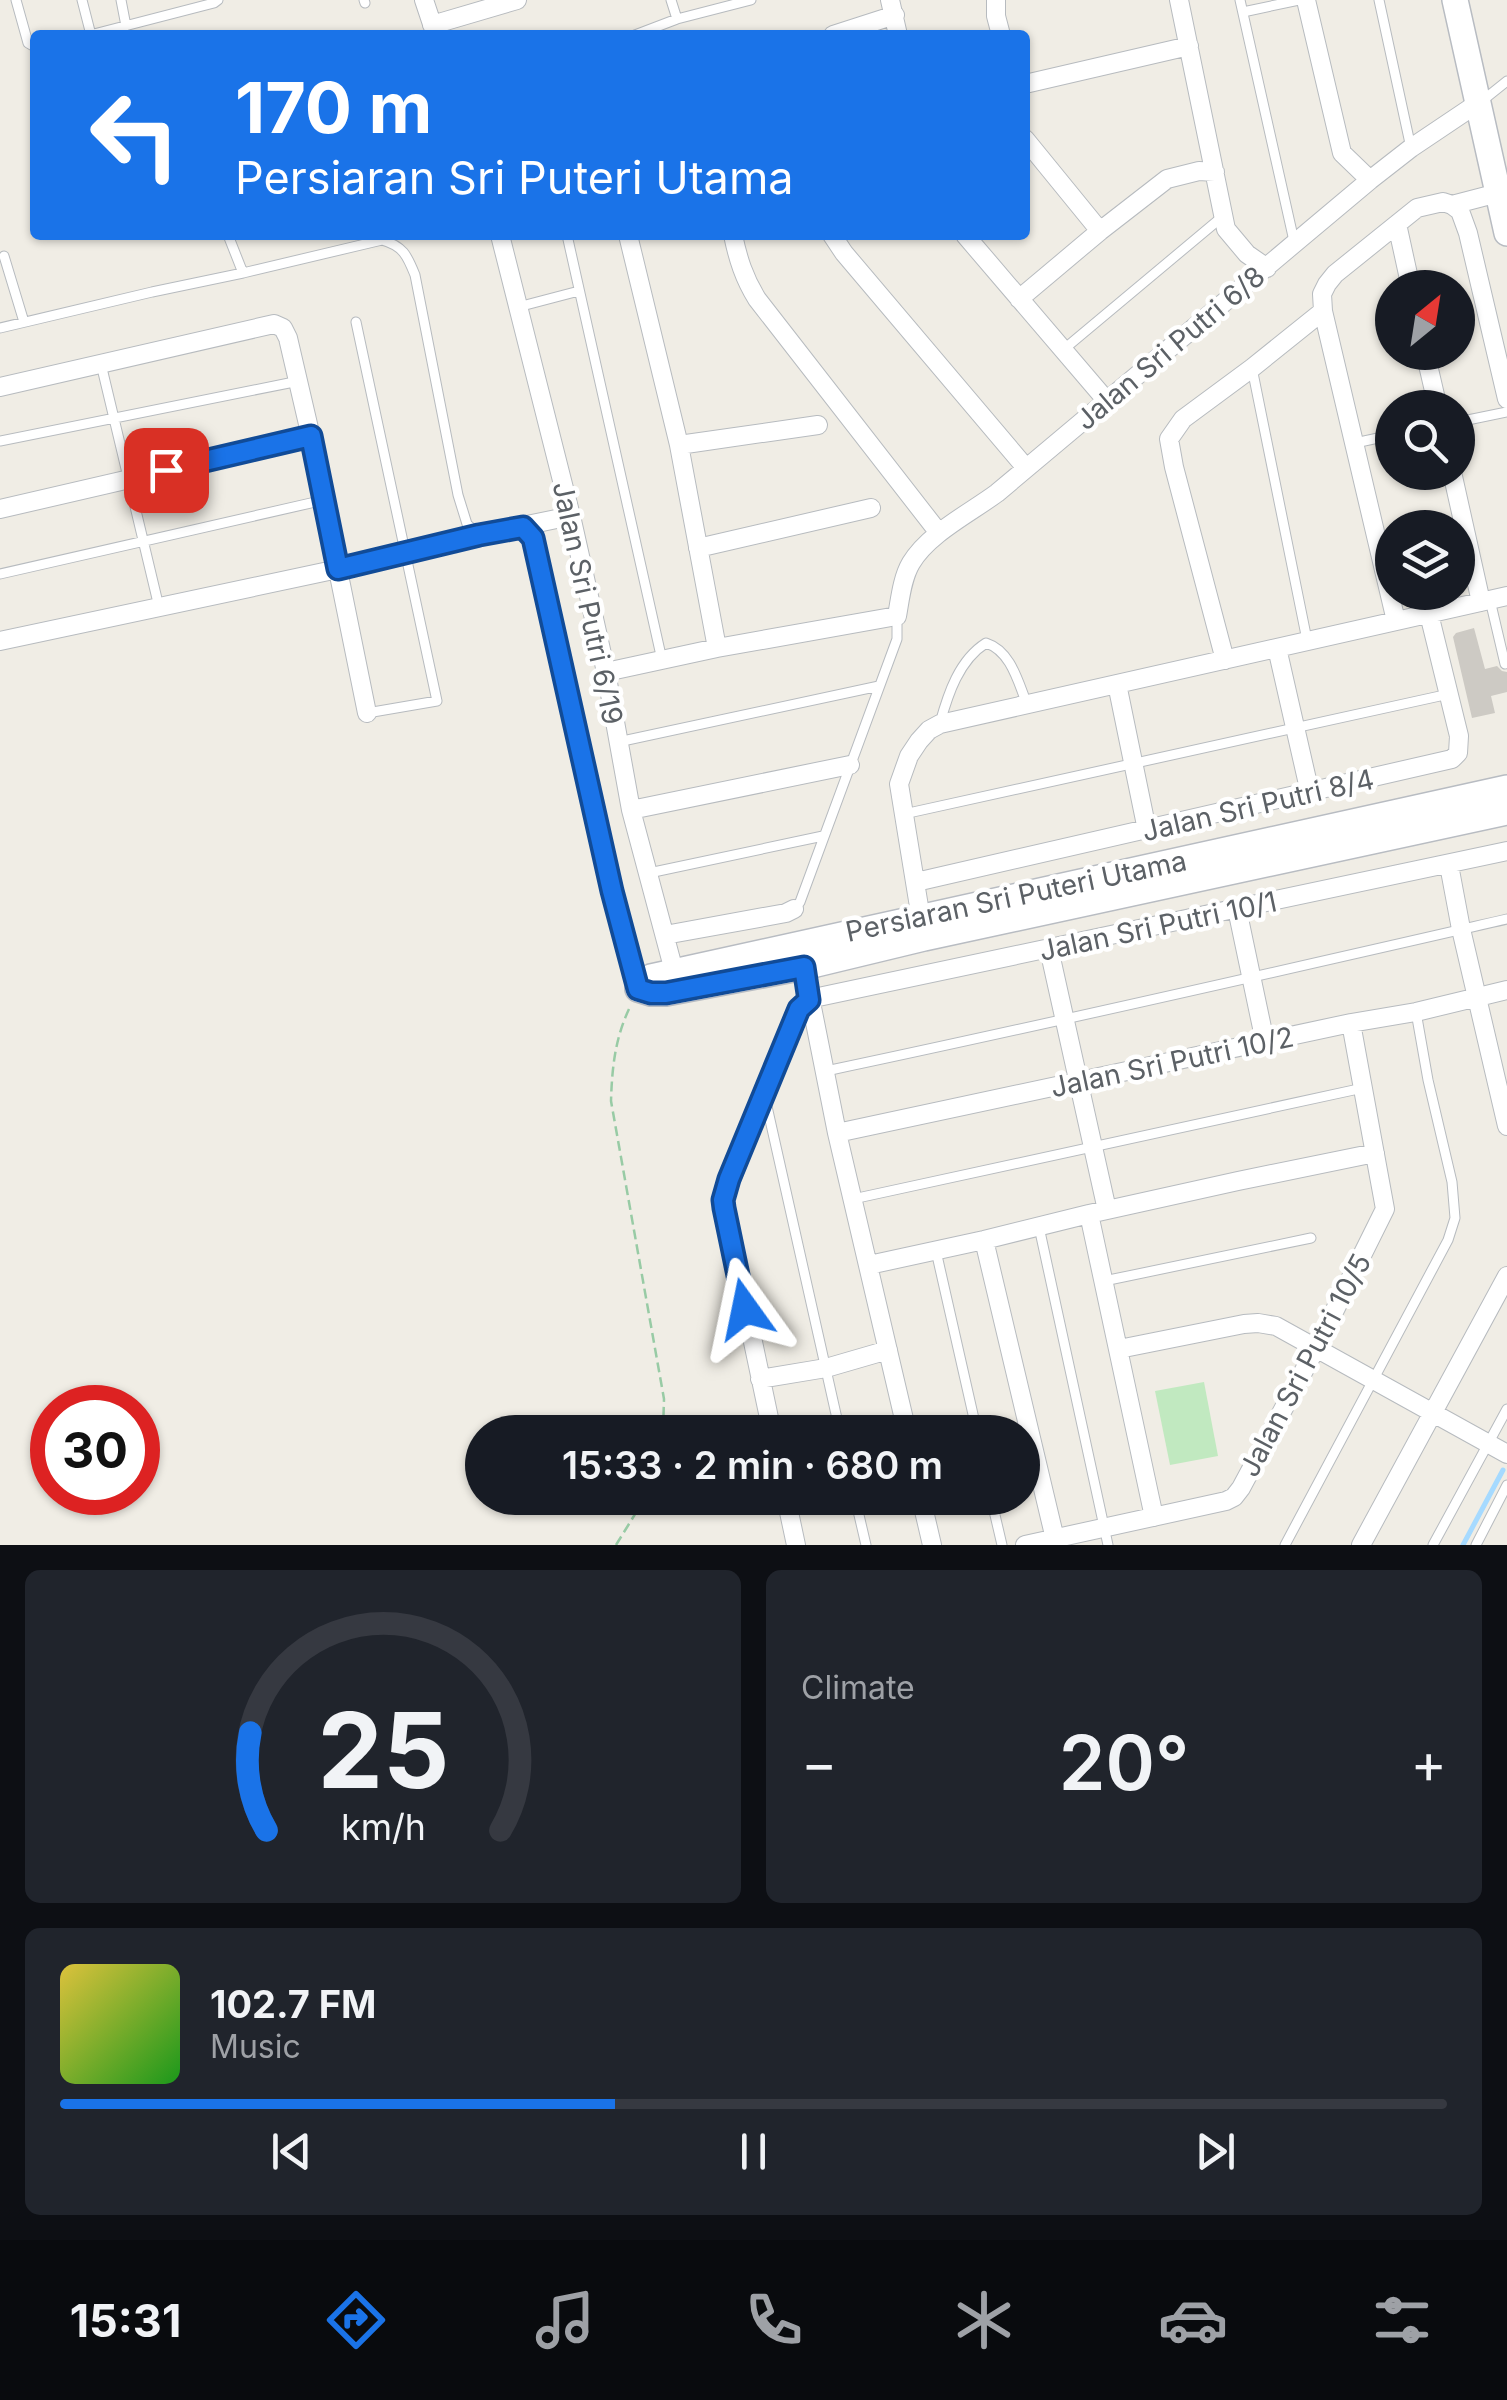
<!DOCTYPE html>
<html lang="en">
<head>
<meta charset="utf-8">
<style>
	body { margin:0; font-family:Inter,sans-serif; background:#20242c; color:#f1f3f6; height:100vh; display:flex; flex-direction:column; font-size:38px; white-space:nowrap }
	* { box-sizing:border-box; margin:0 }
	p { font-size:32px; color:#9ea1a6 }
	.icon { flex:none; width:55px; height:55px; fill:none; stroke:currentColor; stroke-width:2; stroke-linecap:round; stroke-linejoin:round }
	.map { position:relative; height:1545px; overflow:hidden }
	.details { display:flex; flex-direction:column; gap:25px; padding:25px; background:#0d0f14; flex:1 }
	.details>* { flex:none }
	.guide { position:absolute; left:30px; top:30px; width:1000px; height:210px; border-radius:10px; box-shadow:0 2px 8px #0004; background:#1a73e8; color:#fff; overflow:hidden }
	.needle { width:65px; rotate:30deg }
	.buttons { position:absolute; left:1375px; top:270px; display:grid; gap:20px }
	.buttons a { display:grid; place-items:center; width:100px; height:100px; border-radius:50%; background:#171b24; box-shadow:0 2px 8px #0004; font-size:50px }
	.speed { position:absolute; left:30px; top:1385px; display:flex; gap:20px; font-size:50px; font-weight:700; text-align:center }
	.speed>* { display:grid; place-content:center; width:130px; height:130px; border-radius:50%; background:#171b24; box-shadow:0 2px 8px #0004; line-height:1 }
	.speed .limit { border:15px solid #d22; background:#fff; color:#111 }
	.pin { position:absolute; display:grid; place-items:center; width:85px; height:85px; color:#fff; margin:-42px; border-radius:20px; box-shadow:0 5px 15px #0006 }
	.me { position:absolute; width:110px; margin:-55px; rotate:348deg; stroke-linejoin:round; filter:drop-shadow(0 0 8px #0008) }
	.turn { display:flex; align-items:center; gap:35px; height:210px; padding:0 40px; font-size:45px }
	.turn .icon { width:130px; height:130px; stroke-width:2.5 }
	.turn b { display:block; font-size:70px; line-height:85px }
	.big { font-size:75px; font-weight:600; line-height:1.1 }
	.details .tile { flex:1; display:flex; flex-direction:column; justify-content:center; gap:15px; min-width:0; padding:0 35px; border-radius:15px; background:#20242c }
	.details .dial { align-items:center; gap:0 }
	.dial svg { height:260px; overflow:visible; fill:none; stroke:#363941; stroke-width:7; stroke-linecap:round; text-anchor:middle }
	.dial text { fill:#f1f3f6; stroke:none }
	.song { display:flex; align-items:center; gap:30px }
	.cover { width:120px; height:120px; border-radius:15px; background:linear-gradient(135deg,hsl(50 70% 55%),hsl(120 70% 35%)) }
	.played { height:10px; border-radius:5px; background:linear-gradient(90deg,#1a73e8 40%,#363941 40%) }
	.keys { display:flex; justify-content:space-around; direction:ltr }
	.heat { display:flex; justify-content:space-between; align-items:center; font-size:55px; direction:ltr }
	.details .tiles { flex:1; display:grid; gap:25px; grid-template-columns:1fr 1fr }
	.tile:last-child { grid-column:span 2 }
	.trip { position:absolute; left:465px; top:1415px; width:575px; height:100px; border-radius:50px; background:#171b24; box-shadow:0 2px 8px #0004; font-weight:600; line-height:100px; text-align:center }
	.dock { display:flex; height:160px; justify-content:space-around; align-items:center; background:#090b0e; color:#9ea1a6 }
	.dock .icon { width:70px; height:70px }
	.dock .on { color:#1a73e8 }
	.dock b { font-size:45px; color:#f1f3f6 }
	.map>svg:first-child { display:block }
</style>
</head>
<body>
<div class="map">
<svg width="1507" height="1545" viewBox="0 0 1507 1545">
	<rect width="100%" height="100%" fill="#f0ede5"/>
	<path fill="#c1e9c0" d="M1204,1382l14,74 -48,9 -15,-74z"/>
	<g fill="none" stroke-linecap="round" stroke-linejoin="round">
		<path stroke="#a6daff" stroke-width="5" d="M1463,1545l40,-75"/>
	</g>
	<path fill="#cdcac4" d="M1474,628l11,41 12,-3 5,5 5,1v20l-16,4 4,17 -23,5 -19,-81 3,-4z"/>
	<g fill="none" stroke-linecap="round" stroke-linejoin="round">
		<g stroke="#b7bbbf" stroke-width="11">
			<path id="lane" d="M16,0l12,43 7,4
				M82,0l9,35
				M121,0l5,26
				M364,0l1,3
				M671,0l6,19
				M1240,0l54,241
				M1379,0l32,148
				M1243,12l56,-12
				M90,35l124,-32 4,-3
				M635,35l42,-16 74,-19
				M1482,101l25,-20
				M228,235l15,38 139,-33c21,6 25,15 33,35l43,220 9,29 10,9
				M567,235l95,425
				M4,256l20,66
				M518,307l61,-16
				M356,322l81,379 -70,12
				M0,328l152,-36 91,-19
				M1063,350l159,-133
				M101,364l58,243
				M1252,368l55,272
				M1458,422l49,-10
				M0,441l299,-60
				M1355,443l37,-8
				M0,574l324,-74
				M1490,600l15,64
				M940,723c8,-29 19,-63 46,-80 25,8 32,39 41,61
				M618,742l261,-56
				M904,814l545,-120
				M649,873l174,-37
				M794,909l6,-7 97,-263v-23
				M826,1071c228,-48 454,-100 681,-152
				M766,1102l74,330
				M853,1199l510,-111
				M1039,1227l69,318
				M936,1251l41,181
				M1104,1281l207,-43
				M855,1498l11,47
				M991,1498l11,47
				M1285,1545l163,-305 7,-22 -3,-36 -24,-102 -12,-68
				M1433,1545l74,-136
				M1476,1545l31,-60"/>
		</g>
		<g stroke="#b7bbbf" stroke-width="20">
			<path id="street" d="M424,0l11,33
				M890,0l8,35
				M996,0v16l5,19
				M1179,0l47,229 21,25 20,14
				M1306,0l36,153 28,27
				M432,25l85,-25
				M833,35l62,-20
				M1025,84l164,-38
				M1025,139l75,92
				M1452,205l8,6 8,22 39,166
				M1397,224l14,64
				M500,235l71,281 35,156 25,138 43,161
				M628,235l51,210 38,203
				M733,235c5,24 11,43 24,64l182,234
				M832,235l12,18 182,215
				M965,235l141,165
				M1019,299l81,-68 67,-52 32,-8 16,1
				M1425,352l13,56
				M0,387l274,-63 9,4 5,10 23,99 56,276
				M679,445l139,-20
				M1452,472l29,130
				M0,509l311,-72
				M523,527l10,11 79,353 26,98
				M698,548l173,-40
				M1396,621l-73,-310 -1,-17 5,-10 8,-10 82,-66 26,-6 9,3 46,-12
				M0,641l338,-72 141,-34 92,-19
				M1277,648l33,145
				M1225,660l-51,-193 -5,-28 14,-20 69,-51 71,-57
				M606,672l111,-24 180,-32c3,-16 5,-38 14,-53 17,-29 59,-50 86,-70l373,-313 41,-32 67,-45
				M1117,684l30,146
				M631,810l219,-45
				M1449,865l12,64 46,197
				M916,882l536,-123 6,-6 1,-17 -30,-122
				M1237,909l28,133
				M922,925l-23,-141 10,-28 10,-15 10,-11 11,-6 567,-128
				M665,935l121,-22 8,-4
				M1049,949l58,261
				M804,967l33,166 70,299
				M837,1133l514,-110 65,-11 91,-22
				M1089,1214l65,303
				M984,1240l71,299
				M869,1265l115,-25 105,-26 149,-33 137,-28
				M1119,1349l125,-25 14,-1 18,3 231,128
				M760,1379l66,-11 62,-18
				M772,1432l-49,-232 76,-191 10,-10 698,-148
				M786,1498l10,47
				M921,1498l11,47
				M1025,1545l201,-44 8,-4 7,-9 75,-140 69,-139 -34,-186
				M1361,1545l146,-269"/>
		</g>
		<g stroke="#b8bcc2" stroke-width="28">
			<path id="secondary" d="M1455,0l52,233
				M1507,788l-856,189 -7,3 -6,9 13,4h15l138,-26 120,-29 583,-126"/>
		</g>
		<path stroke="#98cba5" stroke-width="2.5" stroke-dasharray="10 5" stroke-linecap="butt" d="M629,1009c-14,30 -17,59 -18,92l53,298 -1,33
			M616,1545l29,-47"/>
		<use href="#lane" stroke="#fff" stroke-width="9"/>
		<use href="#street" stroke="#fff" stroke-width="18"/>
		<use href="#secondary" stroke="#fff" stroke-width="25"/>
	</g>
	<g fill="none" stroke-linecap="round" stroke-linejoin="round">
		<g stroke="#114b97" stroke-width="25">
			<path id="route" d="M166,470l145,-34 27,133 141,-34 44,-8 10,11 79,353 26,98 13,4h15l138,-26 5,33 -10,9 -70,170 -6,21 1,8 21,101"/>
		</g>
		<use href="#route" stroke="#1a73e8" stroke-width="18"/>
	</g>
	<g text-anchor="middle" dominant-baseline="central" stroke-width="9" stroke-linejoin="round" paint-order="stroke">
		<g font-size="28" fill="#5c6166" stroke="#fff">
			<text transform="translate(1170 348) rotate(-40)">Jalan Sri Putri 6/8</text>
			<text transform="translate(588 603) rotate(78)">Jalan Sri Putri 6/19</text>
			<text transform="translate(1258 805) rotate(-13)">Jalan Sri Putri 8/4</text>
			<text transform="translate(1016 896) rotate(-12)">Persiaran Sri Puteri Utama</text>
			<text transform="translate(1158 926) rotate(-12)">Jalan Sri Putri 10/1</text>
			<text transform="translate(1172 1062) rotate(-12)">Jalan Sri Putri 10/2</text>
			<text transform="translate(1305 1365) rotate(-62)">Jalan Sri Putri 10/5</text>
		</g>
	</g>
</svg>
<div class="buttons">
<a><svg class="needle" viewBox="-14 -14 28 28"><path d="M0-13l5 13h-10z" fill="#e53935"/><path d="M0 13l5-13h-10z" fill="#9ea1a6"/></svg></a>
<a><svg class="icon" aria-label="search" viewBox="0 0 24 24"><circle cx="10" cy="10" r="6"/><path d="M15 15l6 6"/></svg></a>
<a><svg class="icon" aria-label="layers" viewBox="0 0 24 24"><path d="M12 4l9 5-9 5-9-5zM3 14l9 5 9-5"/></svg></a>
</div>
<div class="speed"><div class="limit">30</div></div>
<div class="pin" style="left:166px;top:470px;background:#d93025"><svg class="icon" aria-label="arrive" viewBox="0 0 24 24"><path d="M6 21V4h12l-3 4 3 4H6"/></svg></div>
<svg class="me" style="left:745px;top:1309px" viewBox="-20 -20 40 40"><path d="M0-17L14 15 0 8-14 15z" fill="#1a73e8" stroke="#fff" stroke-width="4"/></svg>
<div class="trip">15:33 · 2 min · 680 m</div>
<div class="guide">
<div class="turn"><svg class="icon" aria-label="left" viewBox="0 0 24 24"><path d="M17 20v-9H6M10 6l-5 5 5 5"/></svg><div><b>170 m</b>Persiaran Sri Puteri Utama</div></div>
</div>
</div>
<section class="details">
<div class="tiles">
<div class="tile dial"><svg viewBox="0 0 100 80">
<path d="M14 69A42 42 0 1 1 86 69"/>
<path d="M14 69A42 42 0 0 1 9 39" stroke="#1a73e8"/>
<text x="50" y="56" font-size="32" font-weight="700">25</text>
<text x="50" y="72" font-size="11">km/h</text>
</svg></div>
<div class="tile"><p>Climate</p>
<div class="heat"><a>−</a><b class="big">20°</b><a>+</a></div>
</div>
<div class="tile">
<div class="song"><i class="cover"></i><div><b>102.7 FM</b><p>Music</p></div></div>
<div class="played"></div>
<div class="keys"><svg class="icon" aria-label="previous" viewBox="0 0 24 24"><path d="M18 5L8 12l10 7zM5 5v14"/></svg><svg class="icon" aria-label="pause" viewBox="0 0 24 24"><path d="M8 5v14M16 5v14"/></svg><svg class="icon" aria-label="next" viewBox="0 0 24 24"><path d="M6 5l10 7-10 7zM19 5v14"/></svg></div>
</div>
</div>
</section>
<nav class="dock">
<b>15:31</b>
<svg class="icon on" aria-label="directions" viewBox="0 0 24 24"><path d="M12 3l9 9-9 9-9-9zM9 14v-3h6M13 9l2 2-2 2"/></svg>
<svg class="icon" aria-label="music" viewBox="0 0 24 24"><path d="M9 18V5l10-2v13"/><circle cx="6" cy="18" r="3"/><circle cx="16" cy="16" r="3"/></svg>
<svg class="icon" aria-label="phone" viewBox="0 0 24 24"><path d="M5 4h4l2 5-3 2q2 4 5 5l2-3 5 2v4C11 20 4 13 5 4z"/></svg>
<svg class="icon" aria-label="climate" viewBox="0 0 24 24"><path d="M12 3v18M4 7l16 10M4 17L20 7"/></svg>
<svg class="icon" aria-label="car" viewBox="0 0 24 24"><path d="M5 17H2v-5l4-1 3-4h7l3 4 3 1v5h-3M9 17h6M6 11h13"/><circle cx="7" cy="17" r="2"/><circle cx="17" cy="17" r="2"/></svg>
<svg class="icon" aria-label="filters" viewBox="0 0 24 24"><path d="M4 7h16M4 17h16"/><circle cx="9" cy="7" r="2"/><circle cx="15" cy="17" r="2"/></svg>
</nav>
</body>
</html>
